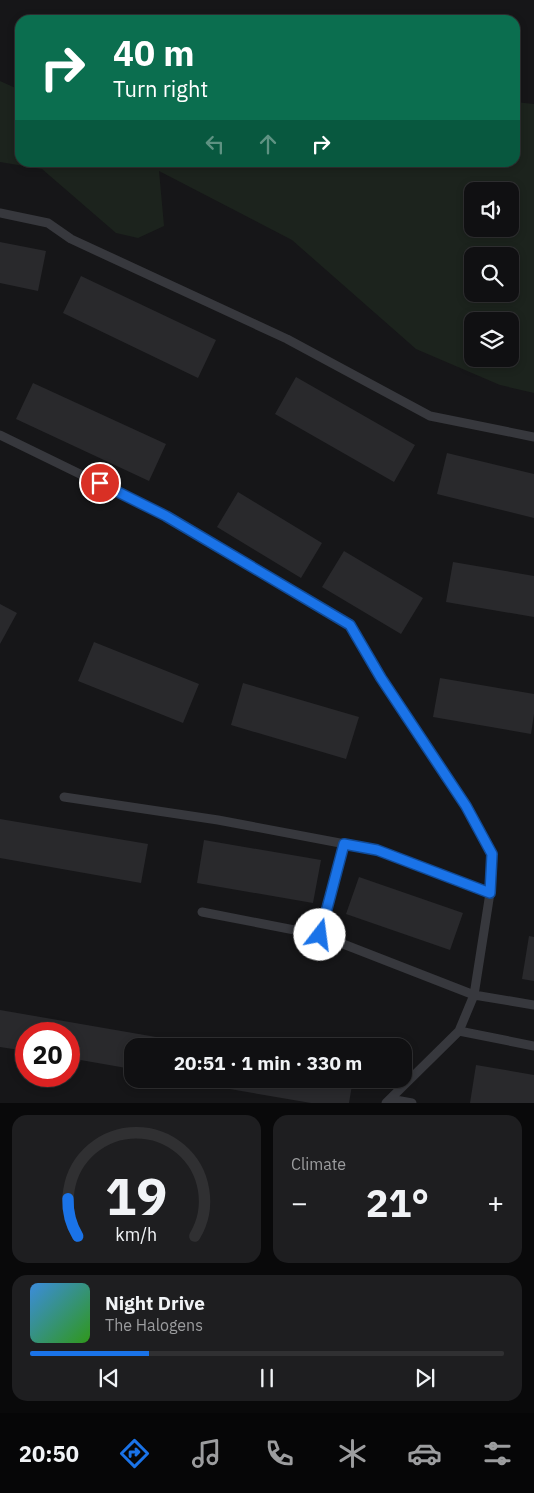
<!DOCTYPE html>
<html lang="en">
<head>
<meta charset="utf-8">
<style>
	body { margin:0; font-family:"IBM Plex Sans",sans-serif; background:#1e1e20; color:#f1f3f6; height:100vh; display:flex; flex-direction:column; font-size:19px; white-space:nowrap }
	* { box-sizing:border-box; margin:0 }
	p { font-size:16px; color:#9c9d9f }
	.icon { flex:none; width:28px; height:28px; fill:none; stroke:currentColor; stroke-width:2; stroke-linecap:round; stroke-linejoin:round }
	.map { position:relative; height:1103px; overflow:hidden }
	.details { display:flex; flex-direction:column; gap:12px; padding:12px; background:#09090a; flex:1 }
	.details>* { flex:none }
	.hud { position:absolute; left:15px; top:15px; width:505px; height:152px; border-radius:15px; box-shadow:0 2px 8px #0003,0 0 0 1px #303032; background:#0b6e4f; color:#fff; overflow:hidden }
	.controls { position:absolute; left:464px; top:182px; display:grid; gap:10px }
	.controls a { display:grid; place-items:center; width:55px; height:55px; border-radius:10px; background:#101012; box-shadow:0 2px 8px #0003,0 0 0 1px #303032; font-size:25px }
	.speed { position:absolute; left:15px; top:1022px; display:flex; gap:10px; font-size:25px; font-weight:700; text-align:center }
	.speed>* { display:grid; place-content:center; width:65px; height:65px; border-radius:50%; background:#101012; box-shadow:0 2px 8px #0003,0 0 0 1px #303032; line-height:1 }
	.speed .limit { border:8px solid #d22; background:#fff; color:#111 }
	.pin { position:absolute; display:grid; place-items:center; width:42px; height:42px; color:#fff; margin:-21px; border:2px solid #fff; border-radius:50%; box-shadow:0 1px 5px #0007 }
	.me { position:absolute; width:55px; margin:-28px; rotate:15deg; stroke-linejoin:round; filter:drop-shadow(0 0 4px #0008) }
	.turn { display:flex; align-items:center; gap:18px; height:105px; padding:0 15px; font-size:22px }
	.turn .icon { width:65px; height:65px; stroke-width:2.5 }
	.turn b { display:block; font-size:35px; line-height:42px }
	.lanes { display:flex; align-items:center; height:48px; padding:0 15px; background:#0003; justify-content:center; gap:25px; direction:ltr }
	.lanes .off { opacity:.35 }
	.big { font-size:38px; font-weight:700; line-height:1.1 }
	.details .tile { flex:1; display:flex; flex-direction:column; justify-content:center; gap:8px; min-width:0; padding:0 18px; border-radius:15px; background:#1e1e20 }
	.details .dial { align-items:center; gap:0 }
	.dial svg { height:130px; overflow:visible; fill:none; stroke:#303032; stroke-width:7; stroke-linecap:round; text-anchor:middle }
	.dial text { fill:#f1f3f6; stroke:none }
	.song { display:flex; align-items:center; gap:15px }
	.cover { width:60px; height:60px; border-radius:8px; background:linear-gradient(135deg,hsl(210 70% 55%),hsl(110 70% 35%)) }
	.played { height:5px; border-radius:2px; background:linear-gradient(90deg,#1a73e8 25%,#303032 25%) }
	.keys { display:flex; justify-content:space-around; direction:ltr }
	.heat { display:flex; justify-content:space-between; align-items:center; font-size:28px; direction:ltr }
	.details .tiles { flex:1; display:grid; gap:12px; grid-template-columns:1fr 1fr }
	.tile:last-child { grid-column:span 2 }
	.trip { position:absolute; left:124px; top:1038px; width:288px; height:50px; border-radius:15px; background:#101012; box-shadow:0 2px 8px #0003,0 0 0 1px #303032; font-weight:700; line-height:50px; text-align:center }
	.menu { display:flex; height:80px; justify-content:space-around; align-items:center; background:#060607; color:#9c9d9f }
	.menu .icon { width:35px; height:35px }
	.menu .current { color:#1a73e8 }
	.menu b { font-size:22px; color:#f1f3f6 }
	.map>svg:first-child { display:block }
</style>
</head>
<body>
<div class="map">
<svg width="534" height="1103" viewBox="0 0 534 1103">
	<rect width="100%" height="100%" fill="#161618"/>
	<path fill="#1c231d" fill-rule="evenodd" d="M0,81l20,9v72h495v-60l19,2v289l-34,-8 -84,-36 -124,-109 -133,-69 5,55 -26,12 -22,-5 -74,-64 -42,-7zM472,191h38v38h-38zM472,256h38v38h-38zM472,321h38v38h-38z"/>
	<path fill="#29292c" d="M0,242l46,9 -8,40 -38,-8z
		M81,276l135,64 -18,38 -135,-65z
		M296,377l119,68 -21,37 -119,-68z
		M33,383l133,61 -17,37 -133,-62z
		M447,453l87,21v44l-97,-24z
		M238,492l84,51 -21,35 -84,-51z
		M344,551l79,47 -22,36 -79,-47z
		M453,562l81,14v41l-88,-15z
		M0,604l17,9 -17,31z
		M94,642l105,42 -16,39 -105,-42z
		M440,678l94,16v20l-3,20 -98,-17z
		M243,683l116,34 -13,42 -115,-34z
		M0,819l148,25 -7,39 -141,-25z
		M204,840l117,20 -8,43 -116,-20z
		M359,877l104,36 -13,37 -104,-36z
		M529,936l5,1v44l-12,-2z
		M0,1010l156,27 -1,9h-23v23l-63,-11v-24h-43v17l-26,-4z
		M476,1065l58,10v28h-64z
		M190,1079h163l-4,24h-38l-122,-21z"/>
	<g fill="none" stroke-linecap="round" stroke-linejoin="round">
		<path stroke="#37383d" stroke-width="9" d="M0,213l48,10 23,16 216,100 143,77 104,21
			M0,435l166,81 184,109 31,53 86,128 25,48 -2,39 -16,102 -15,36 -73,72
			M64,797l154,23 159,30 113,43
			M202,912l118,23 154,60 60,10
			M320,935l24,-91
			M459,1031l75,15
			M390,1099l22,4"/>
	</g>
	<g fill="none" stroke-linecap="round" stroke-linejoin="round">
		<g stroke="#114b97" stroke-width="12">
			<path id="route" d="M100,483l66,33 184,109 31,53 85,128 26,48 -2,39 -113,-43 -33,-6 -24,91"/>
		</g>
		<use href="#route" stroke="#1a73e8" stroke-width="9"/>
	</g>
</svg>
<div class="controls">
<a><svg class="icon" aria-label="sound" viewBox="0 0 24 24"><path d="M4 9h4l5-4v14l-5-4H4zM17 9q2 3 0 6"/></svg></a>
<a><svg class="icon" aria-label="search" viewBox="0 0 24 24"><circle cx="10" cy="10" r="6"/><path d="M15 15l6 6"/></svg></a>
<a><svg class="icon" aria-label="layers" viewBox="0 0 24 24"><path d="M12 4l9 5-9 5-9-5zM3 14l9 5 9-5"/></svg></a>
</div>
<div class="speed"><div class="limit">20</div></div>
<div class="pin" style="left:100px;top:483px;background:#d93025"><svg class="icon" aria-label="arrive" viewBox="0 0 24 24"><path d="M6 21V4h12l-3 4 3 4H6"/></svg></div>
<svg class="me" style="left:320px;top:935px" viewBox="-20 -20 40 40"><circle r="19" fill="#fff"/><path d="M0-13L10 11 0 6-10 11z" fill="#1a73e8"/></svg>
<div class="trip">20:51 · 1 min · 330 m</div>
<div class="hud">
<div class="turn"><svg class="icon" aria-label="right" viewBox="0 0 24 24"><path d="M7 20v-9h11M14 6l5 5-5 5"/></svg><div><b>40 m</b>Turn right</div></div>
<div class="lanes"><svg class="icon off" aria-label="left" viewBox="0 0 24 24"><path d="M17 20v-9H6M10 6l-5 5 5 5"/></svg><svg class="icon off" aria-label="ahead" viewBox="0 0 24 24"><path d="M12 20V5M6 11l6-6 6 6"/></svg><svg class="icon" aria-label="right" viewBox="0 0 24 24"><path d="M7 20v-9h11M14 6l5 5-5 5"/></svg></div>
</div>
</div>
<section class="details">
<div class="tiles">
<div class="tile dial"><svg viewBox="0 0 100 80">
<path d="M14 69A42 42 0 1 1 86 69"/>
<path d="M14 69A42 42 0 0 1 8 46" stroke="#1a73e8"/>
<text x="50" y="56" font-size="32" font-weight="700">19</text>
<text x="50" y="72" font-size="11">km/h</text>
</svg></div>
<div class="tile"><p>Climate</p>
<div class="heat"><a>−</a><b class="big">21°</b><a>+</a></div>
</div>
<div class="tile">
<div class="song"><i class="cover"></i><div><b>Night Drive</b><p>The Halogens</p></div></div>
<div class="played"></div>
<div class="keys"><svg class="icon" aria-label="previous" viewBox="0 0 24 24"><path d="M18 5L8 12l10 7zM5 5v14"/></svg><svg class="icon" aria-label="pause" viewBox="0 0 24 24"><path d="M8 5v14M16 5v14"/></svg><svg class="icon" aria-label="next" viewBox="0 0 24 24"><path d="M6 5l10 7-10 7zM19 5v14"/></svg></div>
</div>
</div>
</section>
<nav class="menu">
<b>20:50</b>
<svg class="icon current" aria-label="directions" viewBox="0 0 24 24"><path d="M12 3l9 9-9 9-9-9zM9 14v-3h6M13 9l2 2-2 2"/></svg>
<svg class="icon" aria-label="music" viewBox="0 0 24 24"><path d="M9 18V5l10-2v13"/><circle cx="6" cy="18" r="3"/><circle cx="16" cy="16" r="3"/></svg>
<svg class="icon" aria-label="phone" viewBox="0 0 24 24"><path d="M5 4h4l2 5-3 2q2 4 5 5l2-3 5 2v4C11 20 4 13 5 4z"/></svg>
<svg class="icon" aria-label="climate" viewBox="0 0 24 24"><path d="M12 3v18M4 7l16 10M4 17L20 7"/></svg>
<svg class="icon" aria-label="car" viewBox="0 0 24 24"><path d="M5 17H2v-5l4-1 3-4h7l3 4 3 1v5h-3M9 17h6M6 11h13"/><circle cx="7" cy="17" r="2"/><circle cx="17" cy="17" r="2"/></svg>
<svg class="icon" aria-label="filters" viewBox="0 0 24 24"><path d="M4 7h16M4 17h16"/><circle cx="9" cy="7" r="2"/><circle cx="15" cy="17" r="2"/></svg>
</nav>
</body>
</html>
